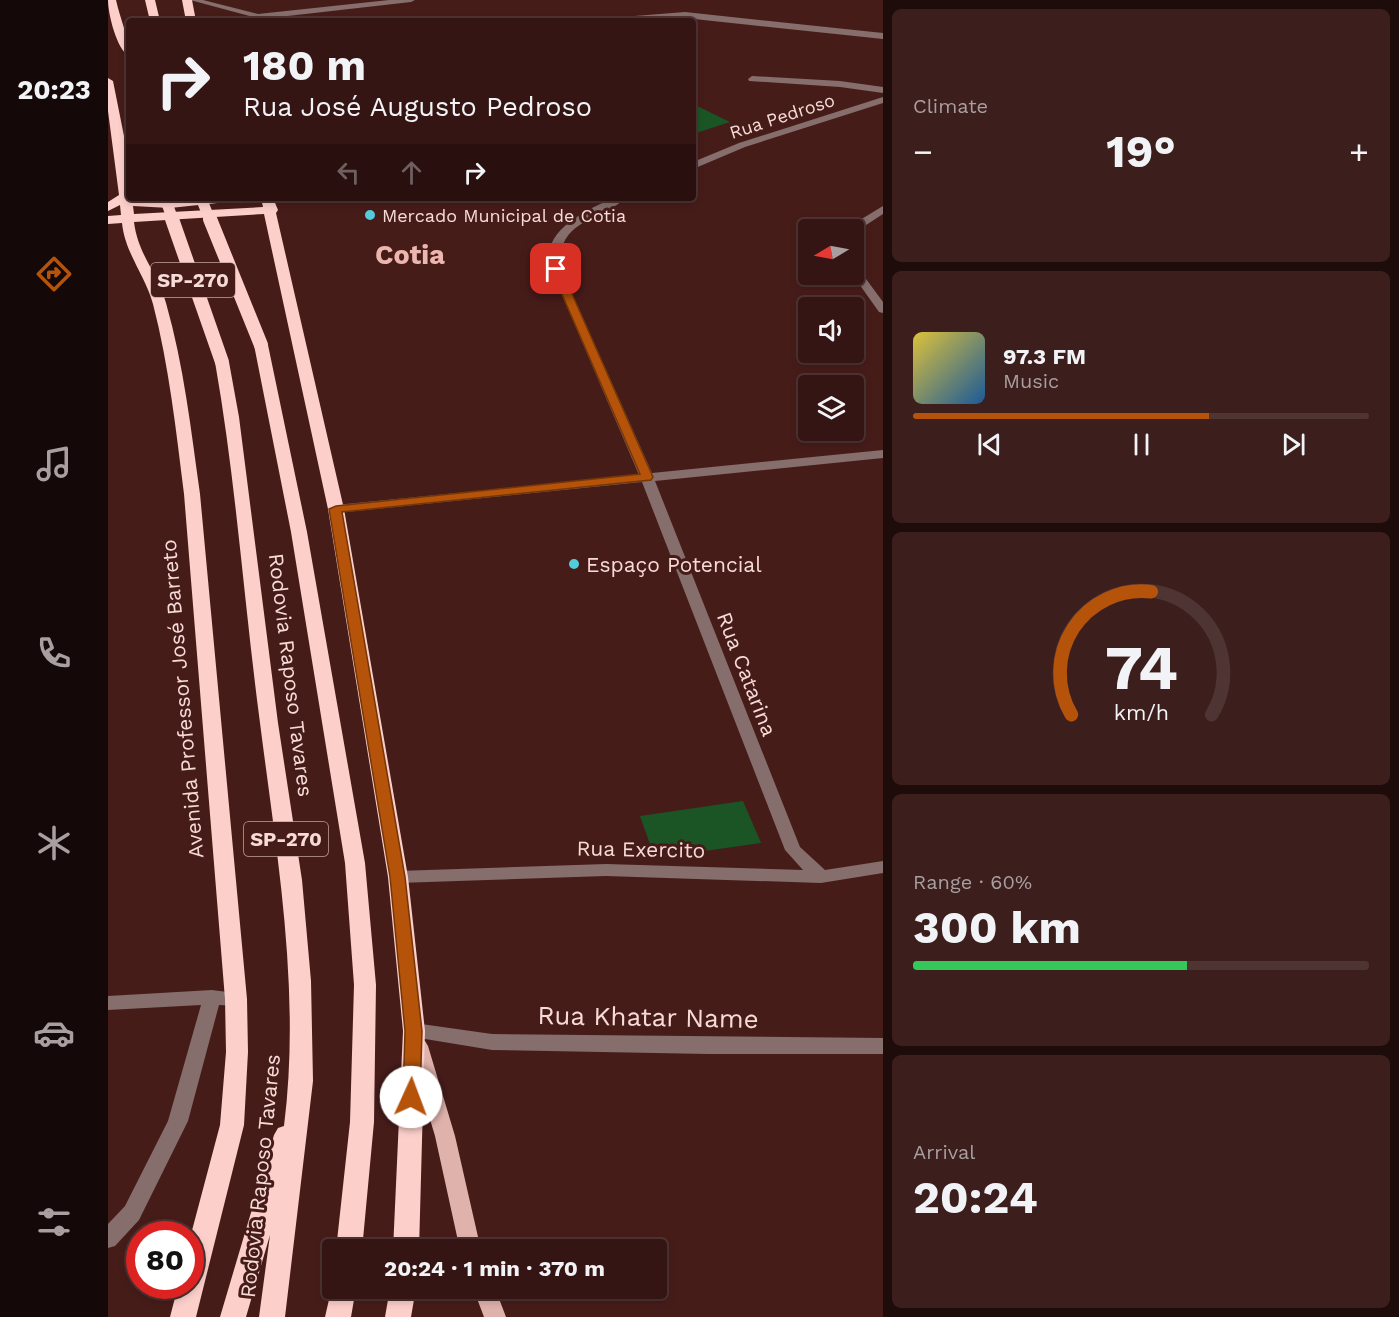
<!DOCTYPE html>
<html lang="en">
<head>
<meta charset="utf-8">
<style>
	body { margin:0; font-family:"Work Sans",sans-serif; background:#3c1e1c; color:#f1f3f6; height:100vh; display:flex; flex-direction:column; font-size:22px; white-space:nowrap }
	* { box-sizing:border-box; margin:0 }
	p { font-size:20px; color:#a99fa0 }
	.icon { flex:none; width:33px; height:33px; fill:none; stroke:currentColor; stroke-width:2; stroke-linecap:round; stroke-linejoin:round }
	.map { position:relative; flex:1; overflow:hidden }
	.details { display:flex; flex-direction:column; gap:9px; padding:9px; background:#1d0c0a; width:516px }
	.details>* { flex:none }
	.guide { position:absolute; left:18px; top:18px; width:570px; height:183px; border-radius:6px; box-shadow:0 3px 9px #0003,0 0 0 2px #4e3433; background:#341513; color:#f1f3f6; overflow:hidden }
	.needle { width:39px; rotate:260deg }
	.buttons { position:absolute; left:690px; top:219px; display:grid; gap:12px }
	.buttons a { display:grid; place-items:center; width:66px; height:66px; border-radius:6px; background:#341513; box-shadow:0 3px 9px #0003,0 0 0 2px #4e3433; font-size:30px }
	.speed { position:absolute; left:18px; top:1221px; display:flex; gap:12px; font-size:30px; font-weight:700; text-align:center }
	.speed>* { display:grid; place-content:center; width:78px; height:78px; border-radius:50%; background:#341513; box-shadow:0 3px 9px #0003,0 0 0 2px #4e3433; line-height:1 }
	.speed .limit { border:9px solid #d22; background:#fff; color:#111 }
	.pin { position:absolute; display:grid; place-items:center; width:51px; height:51px; color:#fff; margin:-26px; border-radius:12px; box-shadow:0 3px 9px #0006 }
	.me { position:absolute; width:66px; margin:-33px; rotate:2deg; stroke-linejoin:round; filter:drop-shadow(0 0 4px #0008) }
	.turn { display:flex; align-items:center; gap:21px; height:126px; padding:0 18px; font-size:27px }
	.turn .icon { width:78px; height:78px; stroke-width:2.5 }
	.turn b { display:block; font-size:42px; line-height:51px }
	.lanes { display:flex; align-items:center; height:57px; padding:0 18px; background:#0003; justify-content:center; gap:30px; direction:ltr }
	.lanes .off { opacity:.35 }
	.big { font-size:45px; font-weight:700; line-height:1.1 }
	.details .card { flex:1; display:flex; flex-direction:column; justify-content:center; gap:9px; min-width:0; padding:0 21px; border-radius:9px; background:#3c1e1c }
	.details .dial { align-items:center; gap:0 }
	.dial svg { height:156px; overflow:visible; fill:none; stroke:#4e3433; stroke-width:7; stroke-linecap:round; text-anchor:middle }
	.dial text { fill:#f1f3f6; stroke:none }
	.song { display:flex; align-items:center; gap:18px }
	.cover { width:72px; height:72px; border-radius:9px; background:linear-gradient(135deg,hsl(50 70% 55%),hsl(210 70% 35%)) }
	.played { height:6px; border-radius:3px; background:linear-gradient(90deg,#b45309 65%,#4e3433 65%) }
	.keys { display:flex; justify-content:space-around; direction:ltr }
	.heat { display:flex; justify-content:space-between; align-items:center; font-size:33px; direction:ltr }
	.charge { height:9px; border-radius:4px; background:linear-gradient(90deg,#34c759 60%,#4e3433 0) }
	.trip { position:absolute; left:214px; top:1239px; width:345px; height:60px; border-radius:6px; background:#341513; box-shadow:0 3px 9px #0003,0 0 0 2px #4e3433; font-weight:700; line-height:60px; text-align:center }
	main { display:flex; flex:1; min-height:0 }
	.tab-bar { display:flex; flex-direction:column; width:108px; justify-content:space-around; align-items:center; background:#150808; color:#a99fa0 }
	.tab-bar .icon { width:42px; height:42px }
	.tab-bar .on { color:#b45309 }
	.tab-bar b { font-size:27px; color:#f1f3f6 }
	.map>svg:first-child { display:block }
</style>
</head>
<body>
<main>
<nav class="tab-bar">
<b>20:23</b>
<svg class="icon on" aria-label="directions" viewBox="0 0 24 24"><path d="M12 3l9 9-9 9-9-9zM9 14v-3h6M13 9l2 2-2 2"/></svg>
<svg class="icon" aria-label="music" viewBox="0 0 24 24"><path d="M9 18V5l10-2v13"/><circle cx="6" cy="18" r="3"/><circle cx="16" cy="16" r="3"/></svg>
<svg class="icon" aria-label="phone" viewBox="0 0 24 24"><path d="M5 4h4l2 5-3 2q2 4 5 5l2-3 5 2v4C11 20 4 13 5 4z"/></svg>
<svg class="icon" aria-label="climate" viewBox="0 0 24 24"><path d="M12 3v18M4 7l16 10M4 17L20 7"/></svg>
<svg class="icon" aria-label="car" viewBox="0 0 24 24"><path d="M5 17H2v-5l4-1 3-4h7l3 4 3 1v5h-3M9 17h6M6 11h13"/><circle cx="7" cy="17" r="2"/><circle cx="17" cy="17" r="2"/></svg>
<svg class="icon" aria-label="filters" viewBox="0 0 24 24"><path d="M4 7h16M4 17h16"/><circle cx="9" cy="7" r="2"/><circle cx="15" cy="17" r="2"/></svg>
</nav>
<div class="map">
<svg width="775" height="1317" viewBox="0 0 775 1317">
	<rect width="100%" height="100%" fill="#461c19"/>
	<path fill="#1b5525" d="M585,104l37,18 -37,12z
		M635,801l18,42 -106,15 -15,-42z"/>
	<g fill="none" stroke-linecap="round" stroke-linejoin="round">
		<path fill="#856e6c" fill-rule="evenodd" d="M82,0h13l55,14 131,-14h26l-4,2 -141,16 -2,3z
			M577,12l198,21v6l-198,-21 -80,3 4,-3z
			M644,76l88,5 43,6v6l-43,-6 -91,-6 -1,-2z
			M775,97v6l-138,44 -52,22v-7l46,-19z
			M505,198h13c-27,24 -71,22 -65,71l91,204 231,-23v8l-228,23 145,366 25,23 58,-9v12l-62,10 -215,-7 -208,7 -6,-1 -3,-5 3,-5 6,-1 208,-7 197,6 -18,-20 -143,-368 -306,31 -7,-4 7,-4 303,-30 -88,-206c-1,-5 -3,-10 -2,-15 2,-28 42,-46 64,-56z
			M775,206v8l-20,13 -5,7 -4,1v-5h-4l5,-7z
			M746,267l4,1 25,34v11l-4,-1 -27,-38z
			M104,990l31,4 2,5 -2,5 -7,2 -17,-1 -31,116 -49,99 -24,26 -7,2v-24l17,-18 43,-85 33,-116 -93,5v-14z
			M306,1023l78,11 391,4v16h-175l-216,-4 -85,-14 -2,-5 2,-5z"/>
		<path fill="#e0b2ac" fill-rule="evenodd" d="M310,1038l7,3 3,5 27,90 26,114h-21l-25,-114 -27,-90 3,-5z
			M365,1288h22l11,29h-22z"/>
		<path fill="#fccfca" fill-rule="evenodd" d="M0,0h8c4,19 13,37 13,56 -12,-6 -21,-42 -21,-56z
			M37,0h10l5,21h-10z
			M74,0h10l4,21h-10z
			M0,78l5,3 14,70 2,47 41,2 63,-2 -6,4 -57,6 -37,-2 1,8 129,-7 -2,-9h12l5,12 -2,3 68,296 64,368 17,154 -6,219h-26l10,-219 -15,-154 -60,-368 -64,-295 -130,8c4,33 24,51 32,81 18,63 25,127 34,191l47,505 1,53 -4,73 -48,192h-26l8,-31h12v-48l30,-113 6,-73 -1,-53 -41,-505c-8,-64 -15,-128 -31,-190 -8,-29 -28,-51 -31,-81l-14,1v-8l13,-1 -1,-10 -12,6v-9l11,-7 -11,-84z
			M153,341l7,4 39,187 58,331 11,122 -2,137 -12,128h-26l14,-128 4,-137 -9,-122 -54,-331 -37,-187z
			M114,358l7,4 10,55 39,306 24,157 9,101 2,100 -28,236h-26l11,-82 -24,82h-26l54,-182 4,-7 6,-2c17,-135 -7,-269 -24,-403 -16,-120 -24,-242 -45,-361z
			M225,1282v6h23l-5,29h-26z
			M282,1288h26l-5,29h-26z"/>
		<path stroke="#fccfca" stroke-width="11" d="M57,198l8,22
			M93,198l9,22"/>
		<path stroke="#fccfca" stroke-width="14" d="M64,219l50,143
			M102,219l51,126"/>
	</g>
	<path fill="#b45309" stroke="#753606" stroke-width="1.5" d="M448,266l5,3 92,208 -2,3 -309,32 63,365 17,154 -2,66 -2,5 -7,2 -6,-2 -2,-5 2,-66 -15,-154 -61,-368 7,-3 304,-32 -89,-205z"/>
	<g fill="#52cbda" stroke="#461c19" stroke-width="2">
		<circle cx="262" cy="215" r="6"/>
		<circle cx="466" cy="564" r="6"/>
	</g>
	<g text-anchor="middle" dominant-baseline="central" stroke-width="6" stroke-linejoin="round" paint-order="stroke">
		<g font-size="18" fill="#f7dbd7" stroke="#461c19">
			<text transform="translate(674 116) rotate(-18)">Rua Pedroso</text>
		</g>
		<g font-size="18" fill="#f7dbd7" stroke="#461c19" text-anchor="start">
			<text x="274" y="215">Mercado Municipal de Cotia</text>
		</g>
		<g fill="#461c19" stroke="#c2a29e" stroke-width="1.5">
			<rect x="43" y="263" width="84" height="34" rx="4.5"/>
			<rect x="136" y="822" width="84" height="34" rx="4.5"/>
		</g>
		<g font-size="20" font-weight="bold" fill="#f7dbd7">
			<text x="85" y="280">SP-270</text>
			<text x="178" y="839">SP-270</text>
		</g>
		<g font-size="21" fill="#f7dbd7" stroke="#461c19" text-anchor="start">
			<text x="478" y="564">Espaço Potencial</text>
		</g>
		<g font-size="21" fill="#f7dbd7" stroke="#461c19">
			<text transform="translate(639 674) rotate(69)">Rua Catarina</text>
			<text transform="translate(183 675) rotate(83)">Rodovia Raposo Tavares</text>
			<text transform="translate(74 699) rotate(-95)">Avenida Professor José Barreto</text>
			<text transform="translate(533 849) rotate(1)">Rua Exercito</text>
			<text transform="translate(152 1176) rotate(-84)">Rodovia Raposo Tavares</text>
		</g>
		<g font-size="26" fill="#f7dbd7" stroke="#461c19">
			<text transform="translate(540 1017) rotate(1)">Rua Khatar Name</text>
		</g>
		<g font-size="27" font-weight="bold" fill="#ecb6af" stroke="#461c19">
			<text x="302" y="255">Cotia</text>
		</g>
	</g>
</svg>
<div class="buttons">
<a><svg class="needle" viewBox="-14 -14 28 28"><path d="M0-13l5 13h-10z" fill="#e53935"/><path d="M0 13l5-13h-10z" fill="#a99fa0"/></svg></a>
<a><svg class="icon" aria-label="sound" viewBox="0 0 24 24"><path d="M4 9h4l5-4v14l-5-4H4zM17 9q2 3 0 6"/></svg></a>
<a><svg class="icon" aria-label="layers" viewBox="0 0 24 24"><path d="M12 4l9 5-9 5-9-5zM3 14l9 5 9-5"/></svg></a>
</div>
<div class="speed"><div class="limit">80</div></div>
<div class="pin" style="left:448px;top:269px;background:#d93025"><svg class="icon" aria-label="arrive" viewBox="0 0 24 24"><path d="M6 21V4h12l-3 4 3 4H6"/></svg></div>
<svg class="me" style="left:303px;top:1097px" viewBox="-20 -20 40 40"><circle r="19" fill="#fff"/><path d="M0-13L10 11 0 6-10 11z" fill="#b45309"/></svg>
<div class="trip">20:24 · 1 min · 370 m</div>
<div class="guide">
<div class="turn"><svg class="icon" aria-label="right" viewBox="0 0 24 24"><path d="M7 20v-9h11M14 6l5 5-5 5"/></svg><div><b>180 m</b>Rua José Augusto Pedroso</div></div>
<div class="lanes"><svg class="icon off" aria-label="left" viewBox="0 0 24 24"><path d="M17 20v-9H6M10 6l-5 5 5 5"/></svg><svg class="icon off" aria-label="ahead" viewBox="0 0 24 24"><path d="M12 20V5M6 11l6-6 6 6"/></svg><svg class="icon" aria-label="right" viewBox="0 0 24 24"><path d="M7 20v-9h11M14 6l5 5-5 5"/></svg></div>
</div>
</div>
<section class="details">
<div class="card"><p>Climate</p>
<div class="heat"><a>−</a><b class="big">19°</b><a>+</a></div>
</div>
<div class="card">
<div class="song"><i class="cover"></i><div><b>97.3 FM</b><p>Music</p></div></div>
<div class="played"></div>
<div class="keys"><svg class="icon" aria-label="previous" viewBox="0 0 24 24"><path d="M18 5L8 12l10 7zM5 5v14"/></svg><svg class="icon" aria-label="pause" viewBox="0 0 24 24"><path d="M8 5v14M16 5v14"/></svg><svg class="icon" aria-label="next" viewBox="0 0 24 24"><path d="M6 5l10 7-10 7zM19 5v14"/></svg></div>
</div>
<div class="card dial"><svg viewBox="0 0 100 80">
<path d="M14 69A42 42 0 1 1 86 69"/>
<path d="M14 69A42 42 0 0 1 55 6" stroke="#b45309"/>
<text x="50" y="56" font-size="32" font-weight="700">74</text>
<text x="50" y="72" font-size="11">km/h</text>
</svg></div>
<div class="card"><p>Range · 60%</p><b class="big">300 km</b><div class="charge"></div></div>
<div class="card"><p>Arrival</p><b class="big">20:24</b></div>
</section>
</main>
</body>
</html>
